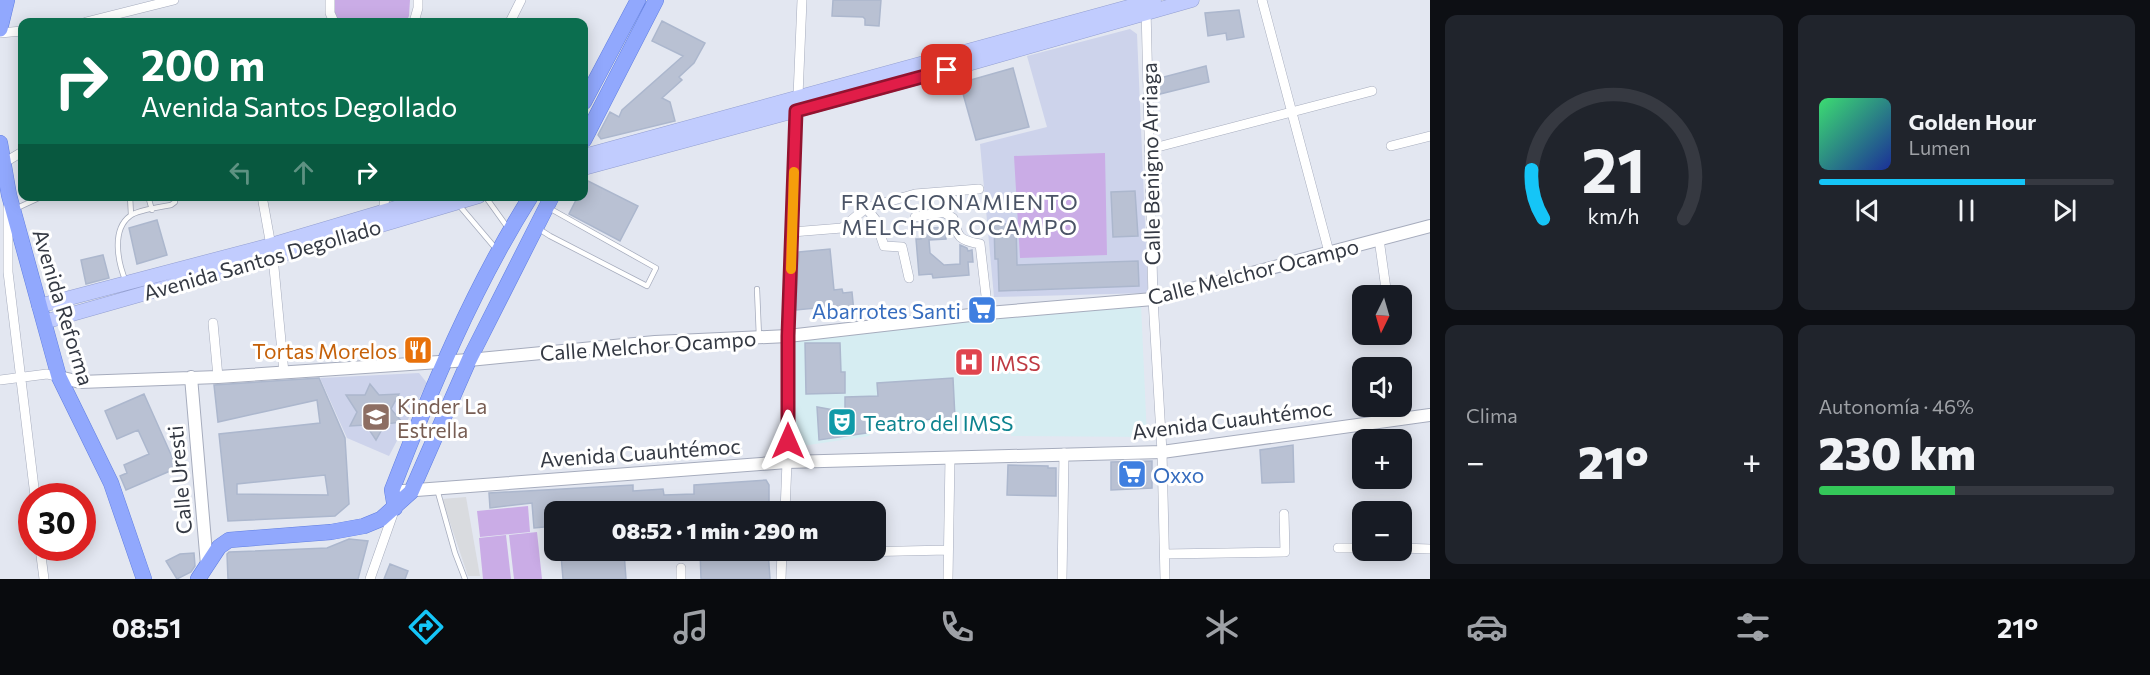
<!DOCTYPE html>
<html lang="es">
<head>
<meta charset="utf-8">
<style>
	body { margin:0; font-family:Commissioner,sans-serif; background:#20242c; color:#f1f3f6; height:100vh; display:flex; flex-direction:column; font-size:22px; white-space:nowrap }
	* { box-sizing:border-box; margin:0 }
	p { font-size:20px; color:#9ea1a6 }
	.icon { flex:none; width:33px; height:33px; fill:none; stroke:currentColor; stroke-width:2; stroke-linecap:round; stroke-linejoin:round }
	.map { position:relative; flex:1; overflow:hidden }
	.panel { display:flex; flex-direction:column; gap:15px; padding:15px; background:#0d0f14; width:720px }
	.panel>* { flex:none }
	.hud { position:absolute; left:18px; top:18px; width:570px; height:183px; border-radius:12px; box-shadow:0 3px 15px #0003; background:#0b6e4f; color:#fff; overflow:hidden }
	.needle { width:39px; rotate:185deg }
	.tools { position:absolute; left:1352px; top:285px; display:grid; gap:12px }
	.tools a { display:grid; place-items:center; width:60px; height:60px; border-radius:12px; background:#171b24; box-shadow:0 3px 15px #0003; font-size:30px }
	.speed { position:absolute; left:18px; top:483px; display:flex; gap:12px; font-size:30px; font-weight:700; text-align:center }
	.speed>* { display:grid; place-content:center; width:78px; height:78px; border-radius:50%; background:#171b24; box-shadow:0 3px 15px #0003; line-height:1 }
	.speed .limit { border:9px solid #d22; background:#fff; color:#111 }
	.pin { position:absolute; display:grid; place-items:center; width:51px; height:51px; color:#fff; margin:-26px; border-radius:12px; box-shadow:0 3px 9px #0006 }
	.me { position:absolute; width:66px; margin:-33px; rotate:0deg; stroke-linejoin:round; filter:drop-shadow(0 0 4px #0008) }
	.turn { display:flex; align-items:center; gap:21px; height:126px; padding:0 24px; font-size:27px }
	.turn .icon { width:78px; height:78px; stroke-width:2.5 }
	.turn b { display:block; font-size:42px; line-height:51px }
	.lanes { display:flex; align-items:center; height:57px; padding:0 24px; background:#0003; justify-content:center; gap:30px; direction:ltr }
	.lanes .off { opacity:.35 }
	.big { font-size:45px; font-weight:800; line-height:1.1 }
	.panel .card { flex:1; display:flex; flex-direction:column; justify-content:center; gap:9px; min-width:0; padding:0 21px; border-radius:12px; background:#20242c }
	.panel .dial { align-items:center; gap:0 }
	.dial svg { height:156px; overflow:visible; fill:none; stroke:#363941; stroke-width:7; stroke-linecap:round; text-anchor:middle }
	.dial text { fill:#f1f3f6; stroke:none }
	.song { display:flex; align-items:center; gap:18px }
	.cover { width:72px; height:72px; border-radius:9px; background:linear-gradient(135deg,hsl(140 70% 55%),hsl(230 70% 35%)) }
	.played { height:6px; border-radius:3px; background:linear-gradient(90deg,#15c5f7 70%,#363941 70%) }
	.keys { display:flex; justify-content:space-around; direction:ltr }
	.heat { display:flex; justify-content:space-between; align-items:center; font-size:33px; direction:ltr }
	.charge { height:9px; border-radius:4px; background:linear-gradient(90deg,#34c759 46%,#363941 0) }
	.panel .tiles { flex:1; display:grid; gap:15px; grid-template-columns:repeat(2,1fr) }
	.trip { position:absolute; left:544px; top:501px; width:342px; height:60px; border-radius:12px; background:#171b24; box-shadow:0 3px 15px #0003; font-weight:800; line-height:60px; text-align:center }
	.tab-bar { display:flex; height:96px; justify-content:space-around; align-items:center; background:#090b0e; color:#9ea1a6 }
	.tab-bar .icon { width:42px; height:42px }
	.tab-bar .selected { color:#15c5f7 }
	.tab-bar b { font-size:27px; color:#f1f3f6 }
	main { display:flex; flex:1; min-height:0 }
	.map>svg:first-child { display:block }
</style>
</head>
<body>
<main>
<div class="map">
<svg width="1430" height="579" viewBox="0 0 1430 579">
	<rect width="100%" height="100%" fill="#e3e7f1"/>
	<path fill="#cdd3eb" d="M1130,29l7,5 11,259 -154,4 -14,-153 67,-17 -20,-71z
		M419,373l8,10 -38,73 -42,-18 -27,-60z"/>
	<path fill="#d6edf2" d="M1141,305l6,132 -136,-1 -1,-19 -136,10 -5,9 -74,11v-37l-3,-25 3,-47z"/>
	<path fill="#caace6" d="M334,0h76l-1,16 -3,6h-67l-4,-9z
		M1105,153l2,102 -87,3 -6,-102z
		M528,506l2,26 -50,5 -3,-26z
		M537,532l5,47h-28l-5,-44z
		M506,535l5,44h-28l-4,-41z"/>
	<path fill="#d9dbdf" d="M466,497l14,79h-12l-26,-77z"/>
	<path fill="#b9c1d3" stroke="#acb7cd" stroke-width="1.5" fill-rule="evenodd" d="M833,0h48l-2,26 -14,-1v-6l-2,-2 -31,-1z
		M1239,10l5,27 -17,3 -1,-7 -18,3 -3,-23z
		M662,21l43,22 -11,20 -15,14 3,3 -20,18 8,4 5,19 -74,18 -3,-4 12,-23 9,5 3,-7 61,-54 -31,-15z
		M1206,66l3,16 -49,12 -4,-15z
		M1013,68l16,59 -53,13 -16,-57z
		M586,180l52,26 -18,35 -51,-27 9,-18h6v-11z
		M1135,191l3,45 -25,1 -2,-45z
		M157,220l10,35 -30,9 -8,-36z
		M994,224h22l1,41 121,-4 1,25 -140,5 -1,-32h-3z
		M932,226v2l13,-1 1,12 -17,1 1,13 14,12 16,-1v-19l7,3 1,3 4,-1 1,12h-5l1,13 -36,3 -1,-4 -13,1 -3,-36h5l-1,-12z
		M830,249l4,41 8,-1 1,4 9,-1 2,20 -16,1 -1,-7 -41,4 3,-58z
		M103,255l6,23 -23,6 -5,-24z
		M805,343h35l1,29h4v21l-39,1z
		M319,378l26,60 4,66 -14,12 -107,5 -9,-87 101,-11 -3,-23 -99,22 -4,-37zM325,475l3,20 -91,-1v-10z
		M953,378l2,40 -89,5v10l-47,7 -2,-33 28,5v-15l33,-1 -1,-13z
		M370,384l9,11 20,-1 -8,15 11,13 -17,2 -9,16 -10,-15 -16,1 7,-14 -11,-17h19z
		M144,394l33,74 -51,22 -6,-14 7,-3 -3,-8 25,-11 -11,-24 -21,9 -12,-28z
		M1293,445l1,37 -32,1 -2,-33z
		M1152,461v27l-41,2v-28z
		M1008,465l40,1v2h8v28l-49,-1z
		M766,480l3,5v27h-214v14l-21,2 -2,-25 -42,5 -1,-15 144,-8v6l30,-2 1,6 30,-1v-9z
		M349,539l19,2 -10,38h-130l-1,-25 2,-2 98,-4z
		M700,550h68l2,29h-69z
		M624,552l2,27h-63l-2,-24z
		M194,553l1,13 -4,6 -14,7 -11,-18 14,-7z
		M390,564l18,7 -3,8h-21z"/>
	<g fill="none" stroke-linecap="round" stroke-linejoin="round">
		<g stroke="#a6acbd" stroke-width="6">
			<path id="service" d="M130,196l1,19
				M148,196l4,14
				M485,196l23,32
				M458,204l39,46
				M15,209l28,-13
				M539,229l11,7 97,50 9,-18 -107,-60
				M126,282c-8,-19 -15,-52 4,-66 7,-6 31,-9 41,-11l4,-3 -1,-6
				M757,289l2,48
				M437,489l18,64 10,26"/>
		</g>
		<g stroke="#a6acbd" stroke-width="10">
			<path id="minor" d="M330,0v13l4,9
				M1262,0l67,252
				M1146,8l7,291 9,153 3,127
				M86,22l88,-22
				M414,22l4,-14v-8
				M510,22l11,-22
				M0,33l22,-2
				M1391,146l39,-10
				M1150,149l222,-58
				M2,164l20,-12
				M262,196l11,61 11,116
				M8,207v65l27,224
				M866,208l9,11 9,27 18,1 7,31
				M383,215l2,-19
				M915,217l28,-5 10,6c5,20 6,22 27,26l8,69
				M792,232l50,-4 24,-20 49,-14 64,-5
				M1379,239l8,57
				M213,323l5,54
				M0,380l47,-6 12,3
				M785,512l2,-50 1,-126 14,-336
				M40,548l4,31
				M1338,548h24
				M1401,548l29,1
				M1165,554l120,-2 -1,-38
				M681,568v11
				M370,579l24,-68
				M781,579l1,-28 76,1 90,-2
				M948,579l2,-122
				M1062,579l2,-126"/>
		</g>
		<g stroke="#a6acbd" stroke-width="14">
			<path id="tertiary" d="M59,377l21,5 138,-5 251,-17 186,-18 133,-6 200,-23 165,-14 277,-73
				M191,377l16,188
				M403,491l384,-29 375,-10 268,-37"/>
		</g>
		<g stroke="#939fd1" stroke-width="15">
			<path id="secondary" d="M584,156l570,-156
				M584,168l384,-104 224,-64
				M39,306l232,-61 165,-49
				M44,322l229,-65 206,-61"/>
		</g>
		<g stroke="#617fe1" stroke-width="16">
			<path id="primary" d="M0,29l7,-29
				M584,102l54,-102
				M584,140l72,-140
				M0,143l9,52 50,182 52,106 33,96
				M395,508l-3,-18c39,-101 81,-202 139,-294
				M198,579l21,-32 10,-7 102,-8 33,-6 17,-7 30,-27 58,-132 83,-164"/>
		</g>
		<use href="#service" stroke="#fff" stroke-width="4.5"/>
		<use href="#minor" stroke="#fff" stroke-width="9"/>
		<use href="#tertiary" stroke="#fff" stroke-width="12"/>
		<use href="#secondary" stroke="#c1ccfe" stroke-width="14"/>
		<use href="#primary" stroke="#91a8fd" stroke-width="15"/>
	</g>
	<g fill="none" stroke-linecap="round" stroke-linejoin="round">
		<g stroke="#92132f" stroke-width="15">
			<path id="route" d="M788,441v-105l8,-225 151,-41"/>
		</g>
		<use href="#route" stroke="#e11d48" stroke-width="10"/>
		<path stroke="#f59e0b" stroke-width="10" d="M791,269l3,-97"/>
	</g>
	<defs>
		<g id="supermarket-square" transform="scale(1.5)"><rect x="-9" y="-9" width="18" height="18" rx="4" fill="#3f7fe0" stroke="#fff"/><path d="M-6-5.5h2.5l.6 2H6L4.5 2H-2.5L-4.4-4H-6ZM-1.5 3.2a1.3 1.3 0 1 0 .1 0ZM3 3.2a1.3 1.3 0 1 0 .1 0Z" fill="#fff"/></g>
		<g id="restaurant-square" transform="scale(1.5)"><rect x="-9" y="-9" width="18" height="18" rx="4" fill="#e8710a" stroke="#fff"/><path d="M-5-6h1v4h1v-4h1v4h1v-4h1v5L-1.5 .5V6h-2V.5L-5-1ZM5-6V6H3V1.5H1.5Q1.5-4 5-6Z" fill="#fff"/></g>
		<g id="hospital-square" transform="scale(1.5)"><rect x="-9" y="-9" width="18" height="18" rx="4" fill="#e0444e" stroke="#fff"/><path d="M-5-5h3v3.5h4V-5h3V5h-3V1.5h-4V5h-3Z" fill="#fff"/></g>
		<g id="school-square" transform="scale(1.5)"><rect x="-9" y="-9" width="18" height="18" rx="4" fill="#8d6e63" stroke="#fff"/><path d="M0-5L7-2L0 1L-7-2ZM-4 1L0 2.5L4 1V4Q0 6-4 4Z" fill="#fff"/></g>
		<g id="theatre-square" transform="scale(1.5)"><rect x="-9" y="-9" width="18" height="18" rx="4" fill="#0f9aa8" stroke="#fff"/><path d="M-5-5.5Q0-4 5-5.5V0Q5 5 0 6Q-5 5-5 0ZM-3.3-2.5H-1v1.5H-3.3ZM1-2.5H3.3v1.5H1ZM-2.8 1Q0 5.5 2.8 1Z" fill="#fff"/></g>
	</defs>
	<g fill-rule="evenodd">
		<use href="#supermarket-square" x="982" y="310"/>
		<use href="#restaurant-square" x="418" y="350"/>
		<use href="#hospital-square" x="969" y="362"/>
		<use href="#school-square" x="376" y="417"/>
		<use href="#theatre-square" x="842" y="422"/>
		<use href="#supermarket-square" x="1132" y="474"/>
	</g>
	<g text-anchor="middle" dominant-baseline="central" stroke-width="6" stroke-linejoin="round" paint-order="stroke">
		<g font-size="21" fill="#343943" stroke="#fff">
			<text transform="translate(1150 164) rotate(-91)">Calle Benigno Arriaga</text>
			<text transform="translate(262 259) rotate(-16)">Avenida Santos Degollado</text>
			<text transform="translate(1253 271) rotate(-14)">Calle Melchor Ocampo</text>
			<text transform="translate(64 307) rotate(73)">Avenida Reforma</text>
			<text transform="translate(648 345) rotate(-4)">Calle Melchor Ocampo</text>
			<text transform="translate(1232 419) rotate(-7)">Avenida Cuauhtémoc</text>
			<text transform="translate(640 452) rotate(-4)">Avenida Cuauhtémoc</text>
			<text transform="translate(179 480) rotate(-95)">Calle Uresti</text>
		</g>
		<g font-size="21" fill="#366cbe" stroke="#fff" text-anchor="end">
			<text x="961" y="310">Abarrotes Santi</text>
			<text x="1153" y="474" text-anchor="start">Oxxo</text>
		</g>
		<g font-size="21" fill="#c56008" stroke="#fff" text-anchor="end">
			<text x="397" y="350">Tortas Morelos</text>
		</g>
		<g font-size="21" fill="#be3a42" stroke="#fff" text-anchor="start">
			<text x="990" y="362">IMSS</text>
		</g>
		<g font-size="21" fill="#785e54" stroke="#fff" text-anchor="start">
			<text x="397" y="405">Kinder La<tspan x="397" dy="24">Estrella</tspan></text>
		</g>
		<g font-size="21" fill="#0d838f" stroke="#fff" text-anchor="start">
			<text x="863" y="422">Teatro del IMSS</text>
		</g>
		<g font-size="22" letter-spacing="1.5" fill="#4b5466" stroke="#fff">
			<text x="960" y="201">FRACCIONAMIENTO<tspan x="960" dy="25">MELCHOR OCAMPO</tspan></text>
		</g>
	</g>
</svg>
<div class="tools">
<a><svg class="needle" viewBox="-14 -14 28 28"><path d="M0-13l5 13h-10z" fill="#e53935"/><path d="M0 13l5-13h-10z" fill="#9ea1a6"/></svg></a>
<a><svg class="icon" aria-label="sound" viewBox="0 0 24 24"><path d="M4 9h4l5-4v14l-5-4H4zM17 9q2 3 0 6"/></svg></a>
<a>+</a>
<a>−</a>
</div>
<div class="speed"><div class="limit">30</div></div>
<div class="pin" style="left:947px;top:70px;background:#d93025"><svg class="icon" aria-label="arrive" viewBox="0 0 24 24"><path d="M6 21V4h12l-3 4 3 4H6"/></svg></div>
<svg class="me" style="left:788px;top:441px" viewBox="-20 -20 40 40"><path d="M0-17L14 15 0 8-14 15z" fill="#e11d48" stroke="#fff" stroke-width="4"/></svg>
<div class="trip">08:52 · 1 min · 290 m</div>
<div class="hud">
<div class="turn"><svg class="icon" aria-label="right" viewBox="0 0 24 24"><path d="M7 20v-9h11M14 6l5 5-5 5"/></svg><div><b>200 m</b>Avenida Santos Degollado</div></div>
<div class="lanes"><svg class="icon off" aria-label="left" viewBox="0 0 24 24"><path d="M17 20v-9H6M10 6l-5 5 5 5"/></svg><svg class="icon off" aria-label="ahead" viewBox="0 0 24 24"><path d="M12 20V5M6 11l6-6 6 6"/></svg><svg class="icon" aria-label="right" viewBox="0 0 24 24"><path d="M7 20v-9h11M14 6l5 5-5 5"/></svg></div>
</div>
</div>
<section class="panel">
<div class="tiles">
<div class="card dial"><svg viewBox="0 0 100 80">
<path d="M14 69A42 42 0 1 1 86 69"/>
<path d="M14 69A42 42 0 0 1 8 44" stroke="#15c5f7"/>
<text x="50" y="56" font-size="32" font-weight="700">21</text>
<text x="50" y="72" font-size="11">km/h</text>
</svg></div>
<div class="card">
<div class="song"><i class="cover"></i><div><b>Golden Hour</b><p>Lumen</p></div></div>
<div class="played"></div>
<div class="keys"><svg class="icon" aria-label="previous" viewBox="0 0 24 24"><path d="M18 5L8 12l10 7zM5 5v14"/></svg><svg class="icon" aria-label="pause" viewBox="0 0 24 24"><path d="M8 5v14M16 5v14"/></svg><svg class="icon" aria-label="next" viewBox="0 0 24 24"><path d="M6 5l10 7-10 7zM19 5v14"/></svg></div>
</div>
<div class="card"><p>Clima</p>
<div class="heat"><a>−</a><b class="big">21°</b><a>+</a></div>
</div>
<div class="card"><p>Autonomía · 46%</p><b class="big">230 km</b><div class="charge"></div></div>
</div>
</section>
</main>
<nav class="tab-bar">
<b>08:51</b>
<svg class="icon selected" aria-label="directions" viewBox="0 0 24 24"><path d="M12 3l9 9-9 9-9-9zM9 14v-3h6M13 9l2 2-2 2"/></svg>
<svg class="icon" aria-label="music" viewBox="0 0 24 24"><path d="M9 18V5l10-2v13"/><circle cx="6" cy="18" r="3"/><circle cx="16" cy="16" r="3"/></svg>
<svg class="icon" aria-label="phone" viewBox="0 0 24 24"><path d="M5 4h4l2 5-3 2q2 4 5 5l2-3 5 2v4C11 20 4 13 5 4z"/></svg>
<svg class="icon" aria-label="climate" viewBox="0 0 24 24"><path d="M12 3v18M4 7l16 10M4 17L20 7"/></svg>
<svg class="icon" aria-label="car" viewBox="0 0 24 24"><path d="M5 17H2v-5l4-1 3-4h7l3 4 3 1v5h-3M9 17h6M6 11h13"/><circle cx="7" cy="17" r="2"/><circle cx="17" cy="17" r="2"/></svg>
<svg class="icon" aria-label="filters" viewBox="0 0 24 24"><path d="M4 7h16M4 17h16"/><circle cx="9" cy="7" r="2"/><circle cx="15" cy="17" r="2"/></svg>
<b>21°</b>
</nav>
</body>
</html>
